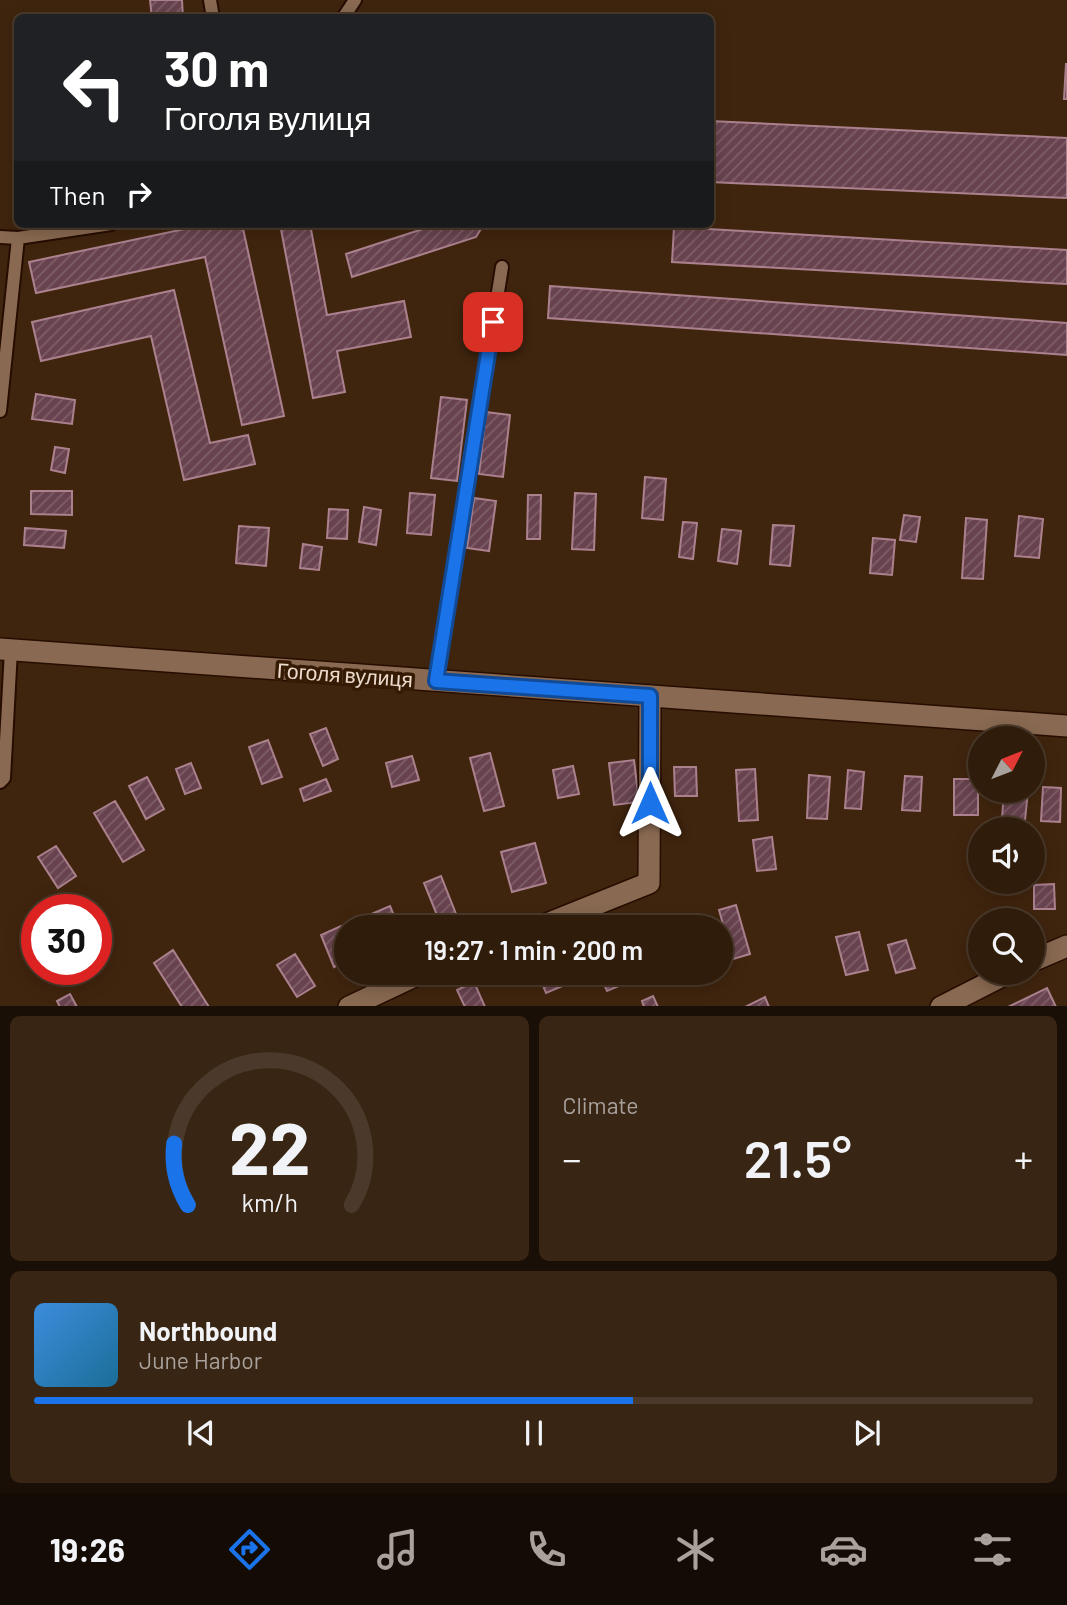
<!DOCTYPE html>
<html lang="en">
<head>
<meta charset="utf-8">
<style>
	body { margin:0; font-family:Barlow,sans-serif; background:#382513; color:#f1f3f6; height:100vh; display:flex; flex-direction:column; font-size:26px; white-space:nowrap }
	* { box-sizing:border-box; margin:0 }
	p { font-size:23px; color:#a8a19c }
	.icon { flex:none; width:38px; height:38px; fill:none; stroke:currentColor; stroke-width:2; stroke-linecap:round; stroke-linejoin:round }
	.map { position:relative; height:1006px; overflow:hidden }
	.panel { display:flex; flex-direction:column; gap:10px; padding:10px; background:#1a0f06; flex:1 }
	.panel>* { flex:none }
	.guide { position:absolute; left:14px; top:14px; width:700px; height:214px; border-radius:10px; box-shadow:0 4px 18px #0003,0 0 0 2px #4b3a2b; background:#202124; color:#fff; overflow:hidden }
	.needle { width:46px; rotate:48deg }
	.fabs { position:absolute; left:968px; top:726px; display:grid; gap:14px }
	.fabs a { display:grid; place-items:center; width:77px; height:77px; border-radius:50%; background:#301c0a; box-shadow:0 4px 18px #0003,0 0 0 2px #4b3a2b; font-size:35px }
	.speed { position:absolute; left:21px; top:894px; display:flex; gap:14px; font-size:35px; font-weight:700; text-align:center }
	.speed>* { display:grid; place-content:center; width:91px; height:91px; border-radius:50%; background:#301c0a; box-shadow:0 4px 18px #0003,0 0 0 2px #4b3a2b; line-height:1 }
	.speed .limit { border:10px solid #d22; background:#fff; color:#111 }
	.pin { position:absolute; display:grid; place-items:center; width:60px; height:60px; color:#fff; margin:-30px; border-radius:14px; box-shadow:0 4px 10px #0006 }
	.me { position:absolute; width:77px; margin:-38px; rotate:0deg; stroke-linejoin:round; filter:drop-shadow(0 0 5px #0008) }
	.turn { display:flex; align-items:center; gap:24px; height:147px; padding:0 35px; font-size:32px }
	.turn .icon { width:91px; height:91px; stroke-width:2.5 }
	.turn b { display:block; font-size:49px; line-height:60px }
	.then { display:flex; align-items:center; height:66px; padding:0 35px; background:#0003; gap:14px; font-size:26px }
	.big { font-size:52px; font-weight:600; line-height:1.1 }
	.panel .tile { flex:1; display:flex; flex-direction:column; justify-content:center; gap:10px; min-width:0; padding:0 24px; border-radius:10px; background:#382513 }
	.panel .dial { align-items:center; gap:0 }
	.dial svg { height:182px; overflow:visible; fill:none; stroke:#4b3a2b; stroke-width:7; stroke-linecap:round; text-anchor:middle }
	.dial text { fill:#f1f3f6; stroke:none }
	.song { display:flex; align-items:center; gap:21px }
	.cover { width:84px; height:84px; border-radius:10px; background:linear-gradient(135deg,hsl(210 70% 55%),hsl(200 70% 35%)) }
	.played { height:7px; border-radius:4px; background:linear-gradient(90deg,#1a73e8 60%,#4b3a2b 60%) }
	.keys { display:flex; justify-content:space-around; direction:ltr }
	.heat { display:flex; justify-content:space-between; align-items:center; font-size:38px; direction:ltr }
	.panel .tiles { flex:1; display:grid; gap:10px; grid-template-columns:1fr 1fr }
	.tile:last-child { grid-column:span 2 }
	.trip { position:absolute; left:334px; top:915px; width:399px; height:70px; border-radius:35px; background:#301c0a; box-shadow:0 4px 18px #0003,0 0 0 2px #4b3a2b; font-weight:600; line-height:70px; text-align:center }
	.tab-bar { display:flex; height:112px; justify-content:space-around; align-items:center; background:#130b04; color:#a8a19c }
	.tab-bar .icon { width:49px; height:49px }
	.tab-bar .active { color:#1a73e8 }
	.tab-bar b { font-size:32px; color:#f1f3f6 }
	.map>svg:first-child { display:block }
</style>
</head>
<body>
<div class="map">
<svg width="1067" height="1007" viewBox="0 0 1067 1007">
	<defs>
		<pattern id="building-hatch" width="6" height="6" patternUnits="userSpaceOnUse" patternTransform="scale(1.75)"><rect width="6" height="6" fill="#68434f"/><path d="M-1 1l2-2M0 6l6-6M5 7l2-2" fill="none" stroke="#7e5e67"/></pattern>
	</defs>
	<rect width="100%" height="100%" fill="#40250e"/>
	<path fill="url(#building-hatch)" stroke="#ab818e" stroke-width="2" d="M150,0h32l1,18h-31z
		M1066,64h1v35h-3z
		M710,121l357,17v60l-357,-16z
		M208,224h34l42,192 -42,9 -37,-168 -169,36 -7,-31z
		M280,224h30l17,91 77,-14 7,36 -74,14 8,41 -32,6z
		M438,224h46l-8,13 -124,40 -6,-23z
		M674,227l393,23v34l-395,-22z
		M550,286l517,37v32l-519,-37z
		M174,290l36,153 38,-8 7,29 -71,16 -33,-144 -110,25 -9,-39z
		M36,394l39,6 -3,24 -40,-5z
		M441,397l26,3 -10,81 -26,-3z
		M486,412l24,3 -7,62 -24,-3z
		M55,447l14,2 -4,24 -14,-3z
		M645,477l21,2 -3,41 -21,-2z
		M31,491h41v24l-41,-1z
		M410,493l25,2 -4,40 -24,-2z
		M575,493l21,1 -2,56 -22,-1z
		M528,495h13l-1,44h-13z
		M474,498l22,3 -7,50 -22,-3z
		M364,507l17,3 -5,35 -17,-3z
		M329,509l19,1 -1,29 -20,-1z
		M904,515l16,2 -4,25 -16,-2z
		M1019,516l24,3 -4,39 -24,-2z
		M966,518l21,2 -4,59 -21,-1z
		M683,522l14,1 -4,36 -14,-2z
		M773,525l21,1 -4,40 -20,-2z
		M239,526l30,2 -3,38 -30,-3z
		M25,528l41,3 -2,17 -40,-3z
		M722,529l19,2 -4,33 -19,-3z
		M873,538l22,2 -3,35 -22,-2z
		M303,544l19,3 -3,23 -19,-2z
		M326,728l12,31 -15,7 -13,-32z
		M268,740l14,37 -20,7 -13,-37z
		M490,753l14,53 -20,5 -14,-53z
		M412,756l7,24 -27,7 -6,-24z
		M634,760l5,42 -25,3 -5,-42z
		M191,763l10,25 -16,6 -9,-25z
		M573,766l6,28 -21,4 -5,-28z
		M674,767h22l1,29h-22z
		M755,769l3,51 -19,1 -3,-51z
		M848,770l16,2 -3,37 -16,-1z
		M809,775l21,2 -3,42 -20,-1z
		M905,776l17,1 -2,34 -18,-1z
		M147,777l17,32 -18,10 -17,-33z
		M326,779l5,12 -27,10 -4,-12z
		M954,779h24v36h-24z
		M1043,787l18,1 -1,34 -19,-1z
		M1004,791h24l-3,29 -23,-2z
		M115,801l29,49 -21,12 -29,-49z
		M772,837l4,32 -19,2 -4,-31z
		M535,843l11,40 -34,9 -11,-40z
		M56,846l20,30 -18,12 -20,-31z
		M441,876l15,38 -17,6 -15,-37z
		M1054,884l1,25h-21v-24z
		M736,905l14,49 -17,5 -14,-49z
		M390,906l9,22h-33l-4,-10z
		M341,926l5,12v23l-12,6 -13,-32z
		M859,932l9,38 -22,5 -10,-38z
		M906,940l9,28 -19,5 -8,-28z
		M173,950l36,57h-27l-28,-44z
		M295,954l20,32 -18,11 -20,-32z
		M538,973h22l5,12 -19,8z
		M599,973h23l4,10 -19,8z
		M474,982l11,25h-20l-8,-17z
		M1047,988l9,19h-48z
		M70,994l7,13h-17l-3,-6z
		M653,996l5,11h-14l-2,-6z
		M765,997l4,10h-24z"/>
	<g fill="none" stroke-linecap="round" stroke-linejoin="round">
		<g stroke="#260d00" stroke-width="16">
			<path id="service" d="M210,0l3,18
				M343,18l12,-18
				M0,237l18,1 93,-14
				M0,411l18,-173
				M436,681l66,-414
				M0,782l4,-4 7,-128"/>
		</g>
		<g stroke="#260d00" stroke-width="24">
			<path id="minor" d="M537,928l112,-45 1,-187
				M1032,961l35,-15
				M349,1007l72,-34
				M941,1007l67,-34"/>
		</g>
		<g stroke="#260d00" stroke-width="24">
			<path id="secondary" d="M0,649l1067,77"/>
		</g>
		<use href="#service" stroke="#896951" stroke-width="12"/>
		<use href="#minor" stroke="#896951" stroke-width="21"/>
		<use href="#secondary" stroke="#896951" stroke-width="21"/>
	</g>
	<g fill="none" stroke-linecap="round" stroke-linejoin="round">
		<g stroke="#114b97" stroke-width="18">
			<path id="route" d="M493,322l-57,359 214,15v107"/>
		</g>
		<use href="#route" stroke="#1a73e8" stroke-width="12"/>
	</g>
	<g text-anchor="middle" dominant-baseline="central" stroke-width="7" stroke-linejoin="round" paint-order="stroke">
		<g font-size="21" fill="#ecdacc" stroke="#361b04">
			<text transform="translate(345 674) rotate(4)">Гоголя вулиця</text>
		</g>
	</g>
</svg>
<div class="fabs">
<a><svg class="needle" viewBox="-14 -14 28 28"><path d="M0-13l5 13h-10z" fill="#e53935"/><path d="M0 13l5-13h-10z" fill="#a8a19c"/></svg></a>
<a><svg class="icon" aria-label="sound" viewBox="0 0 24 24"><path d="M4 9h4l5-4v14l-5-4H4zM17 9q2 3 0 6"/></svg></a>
<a><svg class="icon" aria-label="search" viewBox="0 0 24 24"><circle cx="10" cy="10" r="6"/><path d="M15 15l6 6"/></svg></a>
</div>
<div class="speed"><div class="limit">30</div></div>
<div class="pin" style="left:493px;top:322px;background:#d93025"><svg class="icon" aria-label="arrive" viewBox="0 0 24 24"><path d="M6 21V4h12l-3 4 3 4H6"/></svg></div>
<svg class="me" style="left:650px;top:803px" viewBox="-20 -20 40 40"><path d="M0-17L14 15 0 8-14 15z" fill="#1a73e8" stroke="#fff" stroke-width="4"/></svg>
<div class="trip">19:27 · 1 min · 200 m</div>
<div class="guide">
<div class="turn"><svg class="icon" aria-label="left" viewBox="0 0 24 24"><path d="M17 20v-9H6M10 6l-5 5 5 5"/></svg><div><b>30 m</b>Гоголя вулиця</div></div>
<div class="then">Then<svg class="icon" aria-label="right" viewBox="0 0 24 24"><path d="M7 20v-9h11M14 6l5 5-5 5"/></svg></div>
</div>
</div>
<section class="panel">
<div class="tiles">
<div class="tile dial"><svg viewBox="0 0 100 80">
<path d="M14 69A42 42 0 1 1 86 69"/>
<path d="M14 69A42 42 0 0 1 8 42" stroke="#1a73e8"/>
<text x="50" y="56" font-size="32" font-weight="700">22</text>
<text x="50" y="72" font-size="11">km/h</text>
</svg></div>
<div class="tile"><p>Climate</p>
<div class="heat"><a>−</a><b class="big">21.5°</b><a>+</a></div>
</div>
<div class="tile">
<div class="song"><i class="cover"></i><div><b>Northbound</b><p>June Harbor</p></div></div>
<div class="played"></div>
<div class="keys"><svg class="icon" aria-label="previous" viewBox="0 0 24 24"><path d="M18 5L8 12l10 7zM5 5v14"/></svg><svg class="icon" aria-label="pause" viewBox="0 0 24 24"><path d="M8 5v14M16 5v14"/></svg><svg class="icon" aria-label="next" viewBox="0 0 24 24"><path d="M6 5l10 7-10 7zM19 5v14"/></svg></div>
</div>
</div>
</section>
<nav class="tab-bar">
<b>19:26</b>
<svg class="icon active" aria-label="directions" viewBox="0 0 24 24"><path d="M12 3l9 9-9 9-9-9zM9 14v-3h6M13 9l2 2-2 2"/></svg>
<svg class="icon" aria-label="music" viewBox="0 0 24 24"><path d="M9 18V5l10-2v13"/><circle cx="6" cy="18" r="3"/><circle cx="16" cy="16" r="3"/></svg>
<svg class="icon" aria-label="phone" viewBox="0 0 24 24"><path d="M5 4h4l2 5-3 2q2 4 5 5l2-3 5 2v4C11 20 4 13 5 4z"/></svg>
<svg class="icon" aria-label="climate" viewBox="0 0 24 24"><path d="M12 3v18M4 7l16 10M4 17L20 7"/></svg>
<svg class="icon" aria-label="car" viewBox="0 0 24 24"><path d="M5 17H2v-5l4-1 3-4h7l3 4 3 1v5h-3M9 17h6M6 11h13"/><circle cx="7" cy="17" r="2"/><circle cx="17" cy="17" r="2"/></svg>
<svg class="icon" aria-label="filters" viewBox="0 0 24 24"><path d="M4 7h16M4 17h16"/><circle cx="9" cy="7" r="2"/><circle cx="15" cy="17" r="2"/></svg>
</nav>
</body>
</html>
